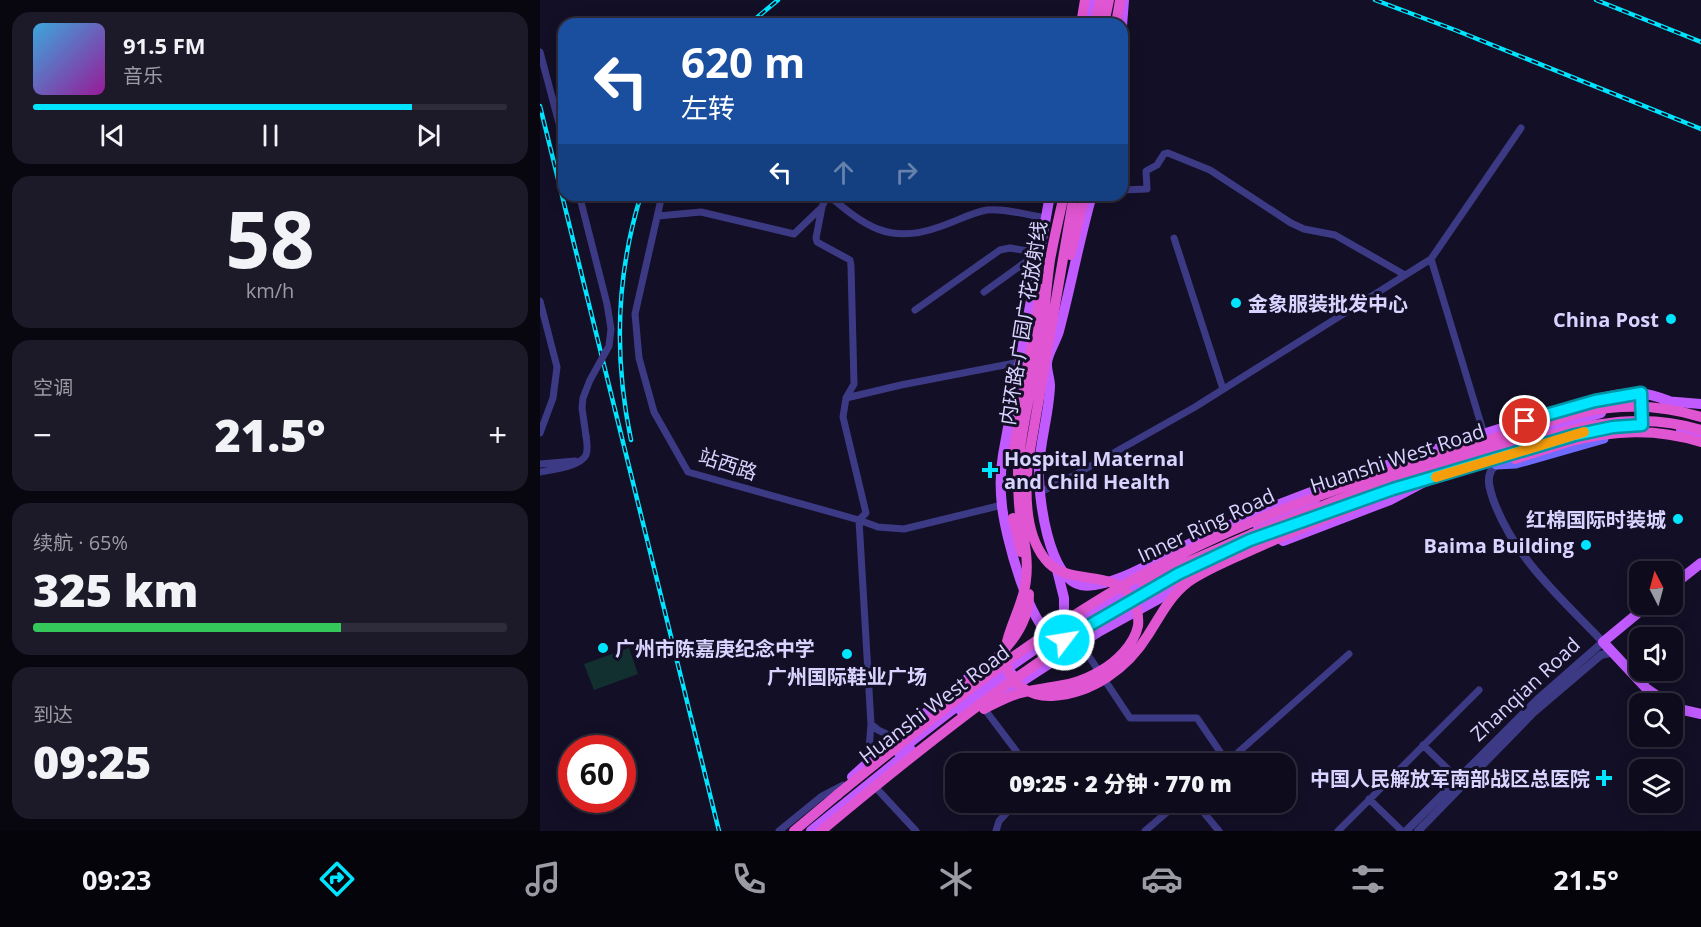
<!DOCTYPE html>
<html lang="zh">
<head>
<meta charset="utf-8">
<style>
	body { margin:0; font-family:"Open Sans","Noto Sans SC",sans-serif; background:#1c1929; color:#f1f3f6; height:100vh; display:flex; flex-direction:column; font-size:22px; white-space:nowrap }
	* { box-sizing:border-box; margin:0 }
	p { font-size:20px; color:#9b9ba3 }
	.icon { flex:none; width:33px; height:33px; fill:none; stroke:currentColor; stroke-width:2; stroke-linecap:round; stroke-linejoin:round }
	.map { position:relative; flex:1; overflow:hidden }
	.sheet { display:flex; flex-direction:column; gap:12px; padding:12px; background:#08060f; width:540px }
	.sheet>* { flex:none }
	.hud { position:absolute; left:18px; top:18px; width:570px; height:183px; border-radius:18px; box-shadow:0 3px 15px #0003,0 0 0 2px #2e2b3b; background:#1a4fa0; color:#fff; overflow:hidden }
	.needle { width:39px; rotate:354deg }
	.controls { position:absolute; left:1089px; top:561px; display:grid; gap:12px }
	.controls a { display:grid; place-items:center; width:54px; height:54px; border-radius:12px; background:#0e0b1c; box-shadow:0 3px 15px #0003,0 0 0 2px #2e2b3b; font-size:30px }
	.speed { position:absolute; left:18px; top:735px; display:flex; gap:12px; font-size:30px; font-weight:700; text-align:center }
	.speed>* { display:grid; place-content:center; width:78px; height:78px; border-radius:50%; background:#0e0b1c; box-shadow:0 3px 15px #0003,0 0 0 2px #2e2b3b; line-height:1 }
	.speed .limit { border:9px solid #d22; background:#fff; color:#111 }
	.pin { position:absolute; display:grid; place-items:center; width:51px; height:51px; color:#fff; margin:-26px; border:3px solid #fff; border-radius:50%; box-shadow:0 2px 6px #0007 }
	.me { position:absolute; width:66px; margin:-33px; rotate:59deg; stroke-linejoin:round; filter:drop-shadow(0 0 4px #0008) }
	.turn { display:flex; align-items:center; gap:21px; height:126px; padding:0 24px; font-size:27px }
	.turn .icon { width:78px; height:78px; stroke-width:2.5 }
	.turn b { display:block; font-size:42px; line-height:51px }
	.lanes { display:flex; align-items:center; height:57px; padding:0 24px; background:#0003; justify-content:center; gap:30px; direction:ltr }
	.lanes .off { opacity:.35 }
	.big { font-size:45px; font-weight:800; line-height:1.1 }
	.sheet .widget { flex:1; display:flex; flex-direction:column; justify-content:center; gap:9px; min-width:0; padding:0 21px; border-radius:18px; background:#1c1929 }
	.sheet .dial { align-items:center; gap:0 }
	.dial b { font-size:78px; line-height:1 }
	.song { display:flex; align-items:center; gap:18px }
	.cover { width:72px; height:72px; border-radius:9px; background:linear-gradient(135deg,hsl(200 70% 55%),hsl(300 70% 35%)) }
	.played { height:6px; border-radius:3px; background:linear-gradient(90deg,#00e5ff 80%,#2e2b3b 80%) }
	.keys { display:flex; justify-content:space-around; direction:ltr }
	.heat { display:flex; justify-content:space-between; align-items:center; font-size:33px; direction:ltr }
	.charge { height:9px; border-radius:4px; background:linear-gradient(90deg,#34c759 65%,#2e2b3b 0) }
	.trip { position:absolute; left:405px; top:753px; width:351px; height:60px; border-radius:18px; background:#0e0b1c; box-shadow:0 3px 15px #0003,0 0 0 2px #2e2b3b; font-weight:800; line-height:60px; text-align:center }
	.menu { display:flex; height:96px; justify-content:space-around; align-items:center; background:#06040b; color:#9b9ba3 }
	.menu .icon { width:42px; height:42px }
	.menu .on { color:#00e5ff }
	.menu b { font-size:27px; color:#f1f3f6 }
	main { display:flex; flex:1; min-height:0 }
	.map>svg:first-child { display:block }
</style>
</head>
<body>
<main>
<section class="sheet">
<div class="widget">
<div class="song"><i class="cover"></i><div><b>91.5 FM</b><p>音乐</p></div></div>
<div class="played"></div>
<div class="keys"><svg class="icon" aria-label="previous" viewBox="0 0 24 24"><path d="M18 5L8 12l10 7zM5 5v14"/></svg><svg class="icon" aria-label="pause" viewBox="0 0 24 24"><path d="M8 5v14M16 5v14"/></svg><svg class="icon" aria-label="next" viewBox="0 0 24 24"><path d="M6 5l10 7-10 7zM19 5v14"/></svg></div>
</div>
<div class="widget dial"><b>58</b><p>km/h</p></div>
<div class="widget"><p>空调</p>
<div class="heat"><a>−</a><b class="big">21.5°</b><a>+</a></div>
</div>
<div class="widget"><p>续航 · 65%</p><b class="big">325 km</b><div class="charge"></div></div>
<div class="widget"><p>到达</p><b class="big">09:25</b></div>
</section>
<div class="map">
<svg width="1161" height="831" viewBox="0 0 1161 831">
	<rect width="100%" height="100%" fill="#130f26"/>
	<path fill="#12302f" d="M89,648l9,26 -44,16 -10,-26z"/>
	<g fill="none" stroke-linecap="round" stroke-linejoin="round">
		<path stroke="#3d3a85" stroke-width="7" d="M0,52l24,90
			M582,190l25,-1 -1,-18 11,-6 7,-11 4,-1 42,17 81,53 13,6 31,6 70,40
			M122,195l-27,119 4,44 15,54 34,60 171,48 19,7 26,2 98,-24
			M287,195l-5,12 -6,31 1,4 33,18 1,6 3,118 -8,14 -3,19 23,96 -7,7 12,204 -3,38
			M288,195c37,31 61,50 111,32 16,-5 31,-14 48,-17 18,-2 40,5 59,8
			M118,216l43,-4 93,22 27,-26
			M634,238l49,151
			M891,259l53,175
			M444,292l43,-31 11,3
			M0,301l17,66 -4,31 -13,35
			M375,310l85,-60 10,-2 30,5
			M306,398l55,-13 119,-23
			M0,464l35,-3
			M0,472c11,-2 40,-5 46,-17 2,-5 1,-13 0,-19
			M500,492l24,-11 131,-74 236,-148 90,-131
			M540,643l50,75h67l30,44
			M443,707l43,57
			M331,724l7,6 17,8
			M883,745l34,33
			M685,764l124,-110
			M338,790l38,41
			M829,799l33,32
			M655,802l24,29
			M239,831l43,-35 21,-11 4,4
			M456,831l3,-10 18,-19
			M605,831l34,-29
			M798,831l141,-141"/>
		<path stroke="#3d3a85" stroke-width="8" d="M866,831l132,-132 65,-57c-42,-44 -89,-84 -110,-143 -4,-12 -8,-25 3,-34
			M878,831l115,-118 68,-58 12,-3"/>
		<path stroke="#6f6bff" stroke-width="9" d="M956,465l20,-1 88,-25"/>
		<path stroke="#c25bff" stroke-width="10" d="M550,24l4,-24
			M582,26l2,-26
			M510,195l-47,260c-3,17 -3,34 -1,51 3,28 27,122 53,132
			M552,195c-13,45 -21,91 -33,136 -3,11 -13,25 -12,34 0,7 3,14 3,21 -1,28 -10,55 -11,82 -1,28 9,110 42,117 28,6 84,-30 110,-42 105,-51 216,-85 327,-120 33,-10 87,-31 121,-30 11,1 20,4 30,8
			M1124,401l37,3
			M1141,430l20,6
			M970,441l91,-28
			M908,473l144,-42
			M718,526l57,-23
			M743,541l107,-41 36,-19
			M698,545l76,-27
			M516,566l8,32v29
			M1132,586l29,-23
			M1109,604l-46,38 43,46 23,16
			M455,699l105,-68 82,-45
			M1132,705l7,4 22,5
			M421,711l51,-37
			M358,752c80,-63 161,-125 251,-173
			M312,777l43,-39 78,-64
			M271,831l100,-81"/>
		<path stroke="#e055d1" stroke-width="10" d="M541,24l4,-24
			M555,24l5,-24
			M564,24l5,-24
			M576,24l4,-24
			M975,459l53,-17
			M712,534l108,-43 157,-52
			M254,831l43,-36"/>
		<g stroke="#00e5ff" stroke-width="4.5">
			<path id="rail" d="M835,0l80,30 246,99
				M1056,0l105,42
				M209,24l29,-24
				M0,106l179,725
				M91,440c-17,-82 -15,-165 10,-245"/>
		</g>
		<use href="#rail" stroke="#130f26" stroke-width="2" stroke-dasharray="7" stroke-linecap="butt"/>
		<path stroke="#3d3a85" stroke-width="7" d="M40,198l27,106 4,25 -2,17 -19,34 -7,18 -1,10 4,28"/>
		<path stroke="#e055d1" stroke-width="10" d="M524,195c-5,22 -10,43 -14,65 -4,27 -5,55 -10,82 -7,41 -19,84 -22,126 0,16 0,31 2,46 3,23 9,43 6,66 -2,27 -26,60 -20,84 4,21 26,33 46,32 40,-2 76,-28 96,-61 13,-20 21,-38 40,-53 22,-15 49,-25 73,-36 66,-30 133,-55 200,-82
			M530,255l15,-60
			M1028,442c46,-12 88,-14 133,0
			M472,460l29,-171
			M915,466c82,-24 160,-63 246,-36
			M473,518l8,34
			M602,582l110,-48
			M429,682c28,-24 60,-49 60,-88
			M444,709c12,-6 24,-13 37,-16 30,-8 51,-5 79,-22 16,-9 34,-26 38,-45 1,-9 -1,-18 -5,-26 -18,-33 -66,-12 -88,-41 -20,-25 -20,-67 -17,-97l46,-267
			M297,795c95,-77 190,-156 297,-216 94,-53 196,-89 298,-121 50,-16 101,-33 152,-46 39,-8 78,-7 117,5
			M281,831c120,-100 246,-201 388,-268"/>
	</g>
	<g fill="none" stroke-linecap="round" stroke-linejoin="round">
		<g stroke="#0095a6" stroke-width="15">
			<path id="route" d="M524,640l114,-66 72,-34 143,-51 182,-54 38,-8 29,-2 -1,-32 -46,8 -70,20"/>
		</g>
		<use href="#route" stroke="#00e5ff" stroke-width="10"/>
		<path stroke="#f59e0b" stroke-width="10" d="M896,477l148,-45"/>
	</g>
	<g fill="#00e5ff" stroke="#130f26" stroke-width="2">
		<circle cx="696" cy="303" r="6"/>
		<circle cx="1131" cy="319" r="6"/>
		<path d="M447 461h6v6h6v6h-6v6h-6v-6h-6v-6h6z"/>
		<circle cx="1138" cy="519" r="6"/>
		<circle cx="1046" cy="545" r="6"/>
		<circle cx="63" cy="648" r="6"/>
		<circle cx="307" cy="654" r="6"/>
		<path d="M1061 769h6v6h6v6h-6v6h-6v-6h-6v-6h6z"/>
	</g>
	<g text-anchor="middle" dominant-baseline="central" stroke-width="6" stroke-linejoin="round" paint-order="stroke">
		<g font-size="20" font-weight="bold" fill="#d9d4ff" stroke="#130f26" text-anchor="end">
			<text x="708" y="303" text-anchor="start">金象服装批发中心</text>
			<text x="1119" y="319">China Post</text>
			<text x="464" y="458" text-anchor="start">Hospital Maternal<tspan x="464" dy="23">and Child Health</tspan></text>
			<text x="1126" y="519">红棉国际时装城</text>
			<text x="1034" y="545">Baima Building</text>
			<text x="75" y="648" text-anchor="start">广州市陈嘉庚纪念中学</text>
			<text x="307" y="676" text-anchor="middle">广州国际鞋业广场</text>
			<text x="1050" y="778">中国人民解放军南部战区总医院</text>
		</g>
		<g font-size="20" fill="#d9d4ff" stroke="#130f26">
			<text transform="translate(483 323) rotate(-81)">内环路-广园广花放射线</text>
			<text transform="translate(857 458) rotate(-18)">Huanshi West Road</text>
			<text transform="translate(188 464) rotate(18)">站西路</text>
			<text transform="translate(666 525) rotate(-25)">Inner Ring Road</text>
			<text transform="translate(985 689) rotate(-43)">Zhanqian Road</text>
			<text transform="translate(394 704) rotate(-37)">Huanshi West Road</text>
		</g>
	</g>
</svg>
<div class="controls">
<a><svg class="needle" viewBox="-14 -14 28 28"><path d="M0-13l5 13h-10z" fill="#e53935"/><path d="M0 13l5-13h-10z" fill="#9b9ba3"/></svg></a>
<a><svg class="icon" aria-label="sound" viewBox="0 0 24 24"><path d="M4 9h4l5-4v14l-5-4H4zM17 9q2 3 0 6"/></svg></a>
<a><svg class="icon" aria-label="search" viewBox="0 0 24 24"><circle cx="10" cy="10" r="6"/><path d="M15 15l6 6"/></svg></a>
<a><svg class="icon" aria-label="layers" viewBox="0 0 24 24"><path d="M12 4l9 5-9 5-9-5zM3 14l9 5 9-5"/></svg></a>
</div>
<div class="speed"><div class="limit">60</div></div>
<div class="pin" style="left:985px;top:421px;background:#d93025"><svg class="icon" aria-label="arrive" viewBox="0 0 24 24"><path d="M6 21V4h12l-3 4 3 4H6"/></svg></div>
<svg class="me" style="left:524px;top:640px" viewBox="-20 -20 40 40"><circle r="17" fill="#00e5ff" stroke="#fff" stroke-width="3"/><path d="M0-11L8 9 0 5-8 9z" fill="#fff"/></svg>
<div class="trip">09:25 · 2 分钟 · 770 m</div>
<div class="hud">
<div class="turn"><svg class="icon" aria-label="left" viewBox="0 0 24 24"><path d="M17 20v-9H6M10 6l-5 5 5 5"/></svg><div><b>620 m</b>左转</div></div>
<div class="lanes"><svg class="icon" aria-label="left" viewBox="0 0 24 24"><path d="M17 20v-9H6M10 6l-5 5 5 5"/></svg><svg class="icon off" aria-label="ahead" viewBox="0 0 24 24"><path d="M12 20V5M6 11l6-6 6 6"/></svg><svg class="icon off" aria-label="right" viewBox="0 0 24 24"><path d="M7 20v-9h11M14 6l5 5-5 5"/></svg></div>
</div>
</div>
</main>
<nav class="menu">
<b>09:23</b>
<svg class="icon on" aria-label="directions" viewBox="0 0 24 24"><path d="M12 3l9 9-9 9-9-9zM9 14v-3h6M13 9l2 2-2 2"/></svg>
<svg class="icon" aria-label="music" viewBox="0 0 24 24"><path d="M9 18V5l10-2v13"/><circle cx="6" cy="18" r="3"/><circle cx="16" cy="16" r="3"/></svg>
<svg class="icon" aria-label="phone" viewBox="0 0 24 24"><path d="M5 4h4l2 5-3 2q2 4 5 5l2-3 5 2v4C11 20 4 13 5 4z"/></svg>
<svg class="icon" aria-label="climate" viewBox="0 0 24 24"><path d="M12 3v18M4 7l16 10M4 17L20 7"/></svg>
<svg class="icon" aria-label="car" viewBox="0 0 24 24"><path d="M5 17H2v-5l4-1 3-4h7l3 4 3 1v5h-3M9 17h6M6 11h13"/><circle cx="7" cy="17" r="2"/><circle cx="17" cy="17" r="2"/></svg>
<svg class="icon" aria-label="filters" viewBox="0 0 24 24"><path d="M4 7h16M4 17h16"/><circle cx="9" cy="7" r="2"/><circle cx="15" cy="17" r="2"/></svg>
<b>21.5°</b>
</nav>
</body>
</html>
